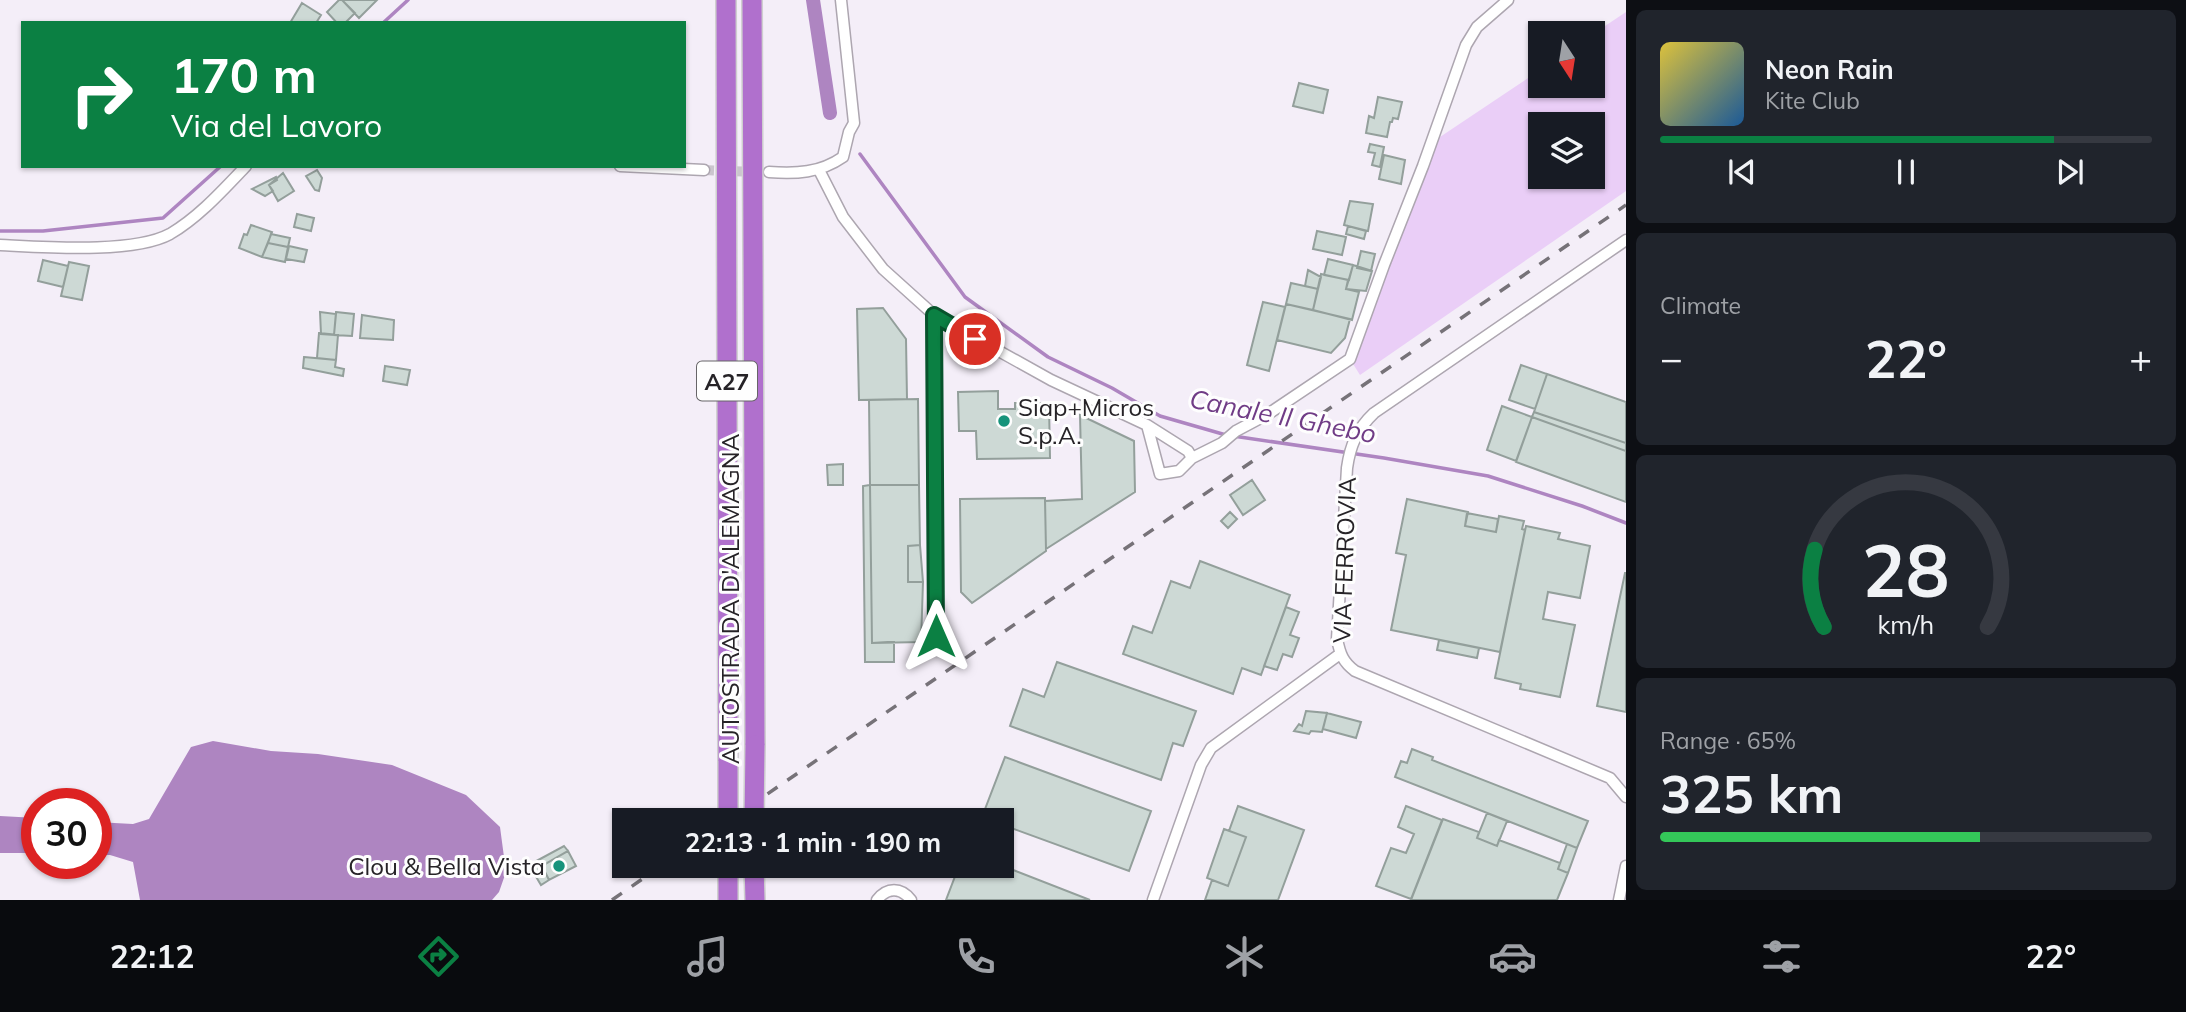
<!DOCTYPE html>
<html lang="en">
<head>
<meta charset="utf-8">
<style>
	body { margin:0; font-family:Mulish,sans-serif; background:#20242c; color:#f1f3f6; height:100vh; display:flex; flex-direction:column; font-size:26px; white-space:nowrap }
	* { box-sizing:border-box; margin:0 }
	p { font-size:23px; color:#9ea1a6 }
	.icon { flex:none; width:38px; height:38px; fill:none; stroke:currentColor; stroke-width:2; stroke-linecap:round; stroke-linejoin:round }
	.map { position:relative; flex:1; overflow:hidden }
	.sheet { display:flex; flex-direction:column; gap:10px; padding:10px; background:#0d0f14; width:560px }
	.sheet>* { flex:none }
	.banner { position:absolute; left:21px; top:21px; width:665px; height:147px; border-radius:0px; box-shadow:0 2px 5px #0004; background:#0b8043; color:#fff; overflow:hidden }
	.needle { width:46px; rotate:168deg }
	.controls { position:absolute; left:1528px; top:21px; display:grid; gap:14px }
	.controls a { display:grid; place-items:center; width:77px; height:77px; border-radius:0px; background:#171b24; box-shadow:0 2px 5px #0004; font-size:35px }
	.speed { position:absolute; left:21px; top:788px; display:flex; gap:14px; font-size:35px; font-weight:700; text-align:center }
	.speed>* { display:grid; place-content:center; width:91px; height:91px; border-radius:50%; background:#171b24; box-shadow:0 2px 5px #0004; line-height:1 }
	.speed .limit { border:10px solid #d22; background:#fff; color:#111 }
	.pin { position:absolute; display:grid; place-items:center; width:60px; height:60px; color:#fff; margin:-30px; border:4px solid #fff; border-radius:50%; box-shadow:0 2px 7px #0007 }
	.me { position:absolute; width:77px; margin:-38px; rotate:0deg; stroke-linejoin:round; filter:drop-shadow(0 0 5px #0008) }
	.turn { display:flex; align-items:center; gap:24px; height:147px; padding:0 35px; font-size:32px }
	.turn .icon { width:91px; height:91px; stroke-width:2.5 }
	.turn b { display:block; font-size:49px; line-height:60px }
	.big { font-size:52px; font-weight:700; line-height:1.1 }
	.sheet .widget { flex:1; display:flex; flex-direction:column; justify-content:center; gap:10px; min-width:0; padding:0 24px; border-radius:10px; background:#20242c }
	.sheet .dial { align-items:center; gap:0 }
	.dial svg { height:182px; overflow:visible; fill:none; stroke:#363941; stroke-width:7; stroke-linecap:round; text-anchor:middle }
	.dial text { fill:#f1f3f6; stroke:none }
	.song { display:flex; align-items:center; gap:21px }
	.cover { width:84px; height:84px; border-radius:10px; background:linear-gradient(135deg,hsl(50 70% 55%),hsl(210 70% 35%)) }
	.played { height:7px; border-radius:4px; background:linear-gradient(90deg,#0b8043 80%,#363941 80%) }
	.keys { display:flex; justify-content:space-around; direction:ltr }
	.heat { display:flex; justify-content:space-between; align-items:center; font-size:38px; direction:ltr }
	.charge { height:10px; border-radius:5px; background:linear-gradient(90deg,#34c759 65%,#363941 0) }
	.trip { position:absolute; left:612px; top:808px; width:402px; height:70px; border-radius:0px; background:#171b24; box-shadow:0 2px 5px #0004; font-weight:700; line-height:70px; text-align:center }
	.menu { display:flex; height:112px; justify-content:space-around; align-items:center; background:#090b0e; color:#9ea1a6 }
	.menu .icon { width:49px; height:49px }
	.menu .selected { color:#0b8043 }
	.menu b { font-size:32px; color:#f1f3f6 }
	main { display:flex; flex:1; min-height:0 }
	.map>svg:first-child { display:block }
</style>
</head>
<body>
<main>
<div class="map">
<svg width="1626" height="900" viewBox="0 0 1626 900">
	<rect width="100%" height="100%" fill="#f4eef8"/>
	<path fill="#eacef7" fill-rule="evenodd" d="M1626,12v179l-266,184 -10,-16 81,-216 109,-73v16h52l1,-52zM1540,124h52v53h-52z"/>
	<path fill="#ae85c1" d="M213,741l58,10 47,3 74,11 74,30 34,32 6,45 -7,20 -7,8h-352l-7,-38 -23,-7h-14v-33l37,2 16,-5 42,-72z
		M0,816l37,2v35h-37z"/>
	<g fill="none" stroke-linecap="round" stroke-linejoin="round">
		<path stroke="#ae85c1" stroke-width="3.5" d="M383,23l25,-23
			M860,154l105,143 83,60 64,31 48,28 66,19
			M0,231h43l120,-13 58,-52
			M1233,436l151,22 104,18 94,30 44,17"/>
		<path stroke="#ae85c1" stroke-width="14" d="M813,0l17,113"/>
	</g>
	<path fill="#cdd9d5" stroke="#939f9b" stroke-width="2" d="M339,0h3l13,13 -10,10h-8l-10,-11z
		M342,0h35l-18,18z
		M302,3l19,12 -5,8h-26z
		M1299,83l29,7 -5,23 -30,-7z
		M1378,97l24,5 -4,17 -5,-1 -1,4h-2l-3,15 -21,-4 3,-17 5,2z
		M1370,144l14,3 -4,20 -8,-2 3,-12 -7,-1z
		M1384,155l21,5 -4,24 -22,-5z
		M317,170l5,8 -3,13 -4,-1 -9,-14z
		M283,173l11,18 -16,10 -9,-16z
		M276,177l1,3 -8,5 4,6 -8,5 -13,-7z
		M1350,201l23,3 -5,27 -24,-6z
		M297,214l17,4 -3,13 -17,-4z
		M251,225l21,7 -10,25 -23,-9 5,-14 3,1z
		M1348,226l18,5 -2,8 -18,-5z
		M1317,231l29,6 -4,18 -29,-6z
		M271,234l19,4 -2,9 -20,-4z
		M268,243l20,4 -3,15 -23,-5z
		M289,246l18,4 -3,12 -18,-3z
		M1361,251l14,3 -4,17 -14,-3z
		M1328,259l25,6 -4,15 -25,-5z
		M43,260l25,6 -5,21 -25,-6z
		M69,262l20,4 -7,34 -21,-4z
		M1353,265l19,6 -6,20 -20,-2z
		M1308,270l13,7 -3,12 -13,-3z
		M1321,274l27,6 -2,9 13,3 -7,28 -39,-10z
		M1291,283l27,6 -5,21 -27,-6z
		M1263,302l22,5 -16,64 -22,-6z
		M1286,304l64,15 -5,19 -14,15 -54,-13z
		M883,308l23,31 1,60 -48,1 -2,-91z
		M320,312l16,2 -2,21 -13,-1z
		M336,312l18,2 -2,22 -18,-1z
		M362,315l32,5 -1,20 -33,-2z
		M319,333l19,2 -2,25 -19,-2z
		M304,357l32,3 -1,7 9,2 -1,7 -40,-8z
		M1521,365l26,9 -12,35 -26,-9z
		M385,366l25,4 -3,15 -24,-4z
		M1547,374l79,28v41l-92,-31z
		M998,391v18h17v-6h34l1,55 -73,1 -1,-28h-17l-1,-39z
		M918,399l1,86h-49l-1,-85z
		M1502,406l30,11 -16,44 -29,-11z
		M1534,412l92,31v8l-94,-34z
		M1080,415l54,26 1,51 -89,57 -1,-48 37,-2z
		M1532,417l94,34v51l-110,-40z
		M843,464v21h-15l-1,-20z
		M1252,480l13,20 -22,15 -13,-20z
		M870,485l2,158 22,-1v20h-29l-2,-176z
		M870,485h49l1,60 -12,1v36h15l-2,60 -49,1z
		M1045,498l1,53 -74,52 -11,-11 -1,-93z
		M1407,499l61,13 -3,14 31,6 3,-16 25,5 -2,8 3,1 -25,122 -109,-22 15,-75 -10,-2z
		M1230,512l7,7 -9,9 -7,-7z
		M1467,513l31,6 -2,13 -31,-6z
		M1526,526l34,7 -2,6 32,7 -10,52 -32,-6 -5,27 32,6 -15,72 -40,-8 1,-5 -26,-6z
		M920,545l3,37h-15v-36z
		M1200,561l90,34 -29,80 -19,-7 -9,26 -110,-40 10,-28 19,7 19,-52 19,7z
		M1625,573h1v139l-29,-6z
		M1286,607l13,5 -9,23 9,3 -7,19 -9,-3 -6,16 -13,-4z
		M1439,640l40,8 -2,10 -40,-8z
		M1057,662l139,49 -13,35 -10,-3 -12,37 -151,-54 13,-37 21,8z
		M1306,711l21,2 -5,19 -11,-1 -2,3 -15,-3 5,-7 3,2z
		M1327,713l34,9 -5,16 -33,-9z
		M1412,749l21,8 -1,3 156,61 -11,27 -182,-71 6,-16 6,2z
		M1005,757l146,54 -22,60 -126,-46v-4h-12l-9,-4z
		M1238,806l66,24 -26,70h-73l7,-20 16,6 18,-49 -17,-6z
		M1406,806l36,14 -31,79 -35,-13 15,-38 15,5 8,-19 -16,-7z
		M1487,813l20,8 -10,25 -20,-8z
		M1443,819l36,13 -2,6 20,8 2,-6 61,23 -2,6 10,4 -11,27h-146z
		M1224,829l22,8 -18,49 -21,-8z
		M1567,844l10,4 -9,25 -10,-4z
		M564,846l4,5 -26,15 7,14 -8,5 -12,-20z
		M568,851l8,15 -27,14 -7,-14z
		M959,866h44l87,34h-144z"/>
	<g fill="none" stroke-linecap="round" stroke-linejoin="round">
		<path stroke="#cbc5ce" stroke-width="10" stroke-dasharray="10 5" stroke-linecap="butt" d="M704,170l52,2"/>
		<g stroke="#ada6b0" stroke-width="13">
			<path id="street" d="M620,166l84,4
				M819,170l24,47 40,52 51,46 117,65 96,45 41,26 4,7 -13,13 -19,3 -13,-49
				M769,172c27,2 51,1 74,-15l6,-25 5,-9 -13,-123
				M1626,240l-252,173c-17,16 -24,33 -27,55l-10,171c3,15 6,23 18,32l255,107 16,19
				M0,245c44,2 133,9 170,-11 29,-17 53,-44 76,-68
				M934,315l2,321
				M1192,458l30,-15 14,-12 32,-17 82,-55 34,-94 39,-99 43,-121 11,-18 31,-27
				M877,900c10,-13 24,-13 34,0
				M1153,900l48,-135 10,-17 129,-94
				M1619,900l7,-34"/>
		</g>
		<g stroke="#cfcfcf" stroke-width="22">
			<path id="highway" d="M726,0l2,761
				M752,0l3,745
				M754,866l1,34
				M728,900v-34"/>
		</g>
		<use href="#street" stroke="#fff" stroke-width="10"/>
		<use href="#highway" stroke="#b070cd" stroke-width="19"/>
		<path stroke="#767278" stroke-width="3.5" stroke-dasharray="12 12" stroke-linecap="butt" d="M728,821l898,-616
			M612,900l49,-34"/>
		<g stroke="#cfcfcf" stroke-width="22" stroke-linecap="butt">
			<path id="highway-bridge" d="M728,821v-60
				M754,821l1,-76"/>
		</g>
		<use href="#highway-bridge" stroke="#b070cd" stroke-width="19"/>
	</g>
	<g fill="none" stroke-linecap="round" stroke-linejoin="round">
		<g stroke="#07532c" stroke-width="18">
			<path id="route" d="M936,636l-2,-321 41,24"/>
		</g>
		<use href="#route" stroke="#0b8043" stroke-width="12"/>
	</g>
	<g fill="#16937b" stroke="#fefefe" stroke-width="2.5">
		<circle cx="1004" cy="421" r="7"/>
		<circle cx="559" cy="866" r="7"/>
	</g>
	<g text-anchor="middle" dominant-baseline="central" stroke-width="6" stroke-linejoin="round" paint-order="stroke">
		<rect fill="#fefefe" stroke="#676568" stroke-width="2" x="697" y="361.5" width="60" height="39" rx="5"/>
		<g font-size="23" font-weight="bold" fill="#262327">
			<text x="727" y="381">A27</text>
		</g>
		<g font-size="24" fill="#262327" stroke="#fefefe" text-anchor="start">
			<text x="1018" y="407">Siap+Micros<tspan x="1018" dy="28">S.p.A.</tspan></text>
			<text x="545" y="866" text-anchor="end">Clou &amp; Bella Vista</text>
		</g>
		<g font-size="24" fill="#262327" stroke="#fefefe">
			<text transform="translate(1344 560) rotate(-88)">VIA FERROVIA</text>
			<text transform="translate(730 599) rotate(-90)">AUTOSTRADA D'ALEMAGNA</text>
		</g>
		<g font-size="26" font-style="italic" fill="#703c86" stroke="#fefefe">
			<text transform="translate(1283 416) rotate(11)">Canale Il Ghebo</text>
		</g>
	</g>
</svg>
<div class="controls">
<a><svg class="needle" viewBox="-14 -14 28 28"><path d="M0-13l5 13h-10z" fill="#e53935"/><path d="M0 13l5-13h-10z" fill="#9ea1a6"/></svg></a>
<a><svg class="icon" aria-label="layers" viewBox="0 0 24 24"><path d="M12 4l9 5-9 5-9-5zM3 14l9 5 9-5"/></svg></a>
</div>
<div class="speed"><div class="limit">30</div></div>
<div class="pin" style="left:975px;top:339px;background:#d93025"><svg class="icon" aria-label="arrive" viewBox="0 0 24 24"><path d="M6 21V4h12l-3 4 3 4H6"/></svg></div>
<svg class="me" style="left:936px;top:636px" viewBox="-20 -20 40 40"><path d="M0-17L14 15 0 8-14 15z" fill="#0b8043" stroke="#fff" stroke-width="4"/></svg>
<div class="trip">22:13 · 1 min · 190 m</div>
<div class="banner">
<div class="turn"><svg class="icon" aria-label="right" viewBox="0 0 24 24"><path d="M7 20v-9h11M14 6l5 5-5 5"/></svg><div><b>170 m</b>Via del Lavoro</div></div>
</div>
</div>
<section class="sheet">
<div class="widget">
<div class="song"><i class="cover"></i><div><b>Neon Rain</b><p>Kite Club</p></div></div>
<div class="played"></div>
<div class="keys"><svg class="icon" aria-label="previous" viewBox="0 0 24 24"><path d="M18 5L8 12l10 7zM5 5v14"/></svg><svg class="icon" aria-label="pause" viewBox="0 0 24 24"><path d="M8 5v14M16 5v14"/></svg><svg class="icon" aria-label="next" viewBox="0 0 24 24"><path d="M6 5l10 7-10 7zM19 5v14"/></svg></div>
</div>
<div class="widget"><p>Climate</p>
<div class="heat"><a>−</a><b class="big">22°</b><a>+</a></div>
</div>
<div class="widget dial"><svg viewBox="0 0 100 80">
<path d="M14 69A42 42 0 1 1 86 69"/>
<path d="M14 69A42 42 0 0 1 10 35" stroke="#0b8043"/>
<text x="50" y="56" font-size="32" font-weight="700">28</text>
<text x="50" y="72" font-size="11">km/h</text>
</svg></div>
<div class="widget"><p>Range · 65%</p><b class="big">325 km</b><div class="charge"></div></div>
</section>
</main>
<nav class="menu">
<b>22:12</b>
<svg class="icon selected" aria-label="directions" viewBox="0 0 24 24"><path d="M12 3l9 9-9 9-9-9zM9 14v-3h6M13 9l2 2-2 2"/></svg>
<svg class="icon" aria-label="music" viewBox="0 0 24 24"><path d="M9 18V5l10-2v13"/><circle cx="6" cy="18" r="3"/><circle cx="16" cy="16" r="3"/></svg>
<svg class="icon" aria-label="phone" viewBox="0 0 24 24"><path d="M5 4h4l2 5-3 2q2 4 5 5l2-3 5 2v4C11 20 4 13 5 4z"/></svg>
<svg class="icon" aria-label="climate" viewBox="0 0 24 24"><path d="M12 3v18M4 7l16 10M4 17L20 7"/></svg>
<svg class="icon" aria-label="car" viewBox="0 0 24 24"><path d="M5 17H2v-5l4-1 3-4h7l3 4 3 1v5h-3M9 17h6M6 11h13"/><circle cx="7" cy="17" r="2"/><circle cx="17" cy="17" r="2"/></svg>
<svg class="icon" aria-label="filters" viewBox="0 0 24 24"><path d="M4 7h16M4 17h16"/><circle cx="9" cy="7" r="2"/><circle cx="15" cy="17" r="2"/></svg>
<b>22°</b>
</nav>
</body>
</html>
